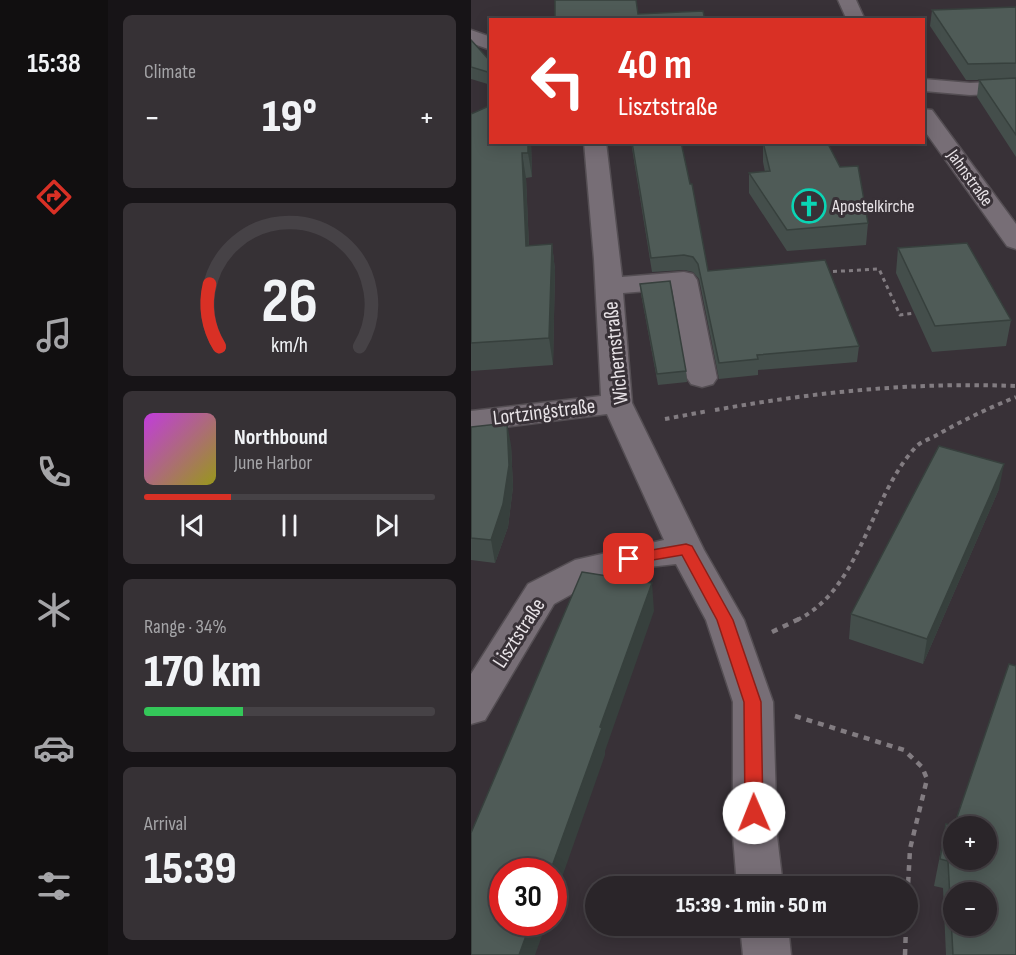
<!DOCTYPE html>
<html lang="en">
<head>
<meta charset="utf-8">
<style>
	body { margin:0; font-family:"Sofia Sans Condensed",sans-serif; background:#363135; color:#f1f3f6; height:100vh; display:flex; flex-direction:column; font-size:22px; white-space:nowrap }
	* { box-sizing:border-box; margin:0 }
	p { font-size:20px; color:#a5a5a8 }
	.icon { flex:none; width:33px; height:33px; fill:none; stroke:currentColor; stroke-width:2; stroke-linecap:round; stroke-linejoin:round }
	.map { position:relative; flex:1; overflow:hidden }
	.sheet { display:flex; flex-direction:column; gap:15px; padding:15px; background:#171417; width:363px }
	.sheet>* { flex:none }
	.top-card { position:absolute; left:18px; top:18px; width:436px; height:126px; border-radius:0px; box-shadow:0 3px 15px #0003,0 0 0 2px #464246; background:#d93025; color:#fff; overflow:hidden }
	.tools { position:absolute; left:472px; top:816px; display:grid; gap:12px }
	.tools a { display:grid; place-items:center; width:54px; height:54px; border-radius:50%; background:#2a2529; box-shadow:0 3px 15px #0003,0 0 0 2px #464246; font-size:30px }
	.speed { position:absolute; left:18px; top:858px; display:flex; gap:12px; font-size:30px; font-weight:700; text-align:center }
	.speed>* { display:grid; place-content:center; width:78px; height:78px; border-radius:50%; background:#2a2529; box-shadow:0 3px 15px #0003,0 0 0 2px #464246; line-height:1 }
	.speed .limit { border:9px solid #d22; background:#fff; color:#111 }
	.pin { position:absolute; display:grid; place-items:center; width:51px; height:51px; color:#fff; margin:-26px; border-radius:12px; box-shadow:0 3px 9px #0006 }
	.me { position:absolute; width:66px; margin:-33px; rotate:359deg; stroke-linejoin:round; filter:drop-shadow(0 0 4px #0008) }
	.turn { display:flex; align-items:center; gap:21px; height:126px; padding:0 30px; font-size:27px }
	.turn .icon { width:78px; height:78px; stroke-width:2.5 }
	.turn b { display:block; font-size:42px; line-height:51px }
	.big { font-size:45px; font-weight:800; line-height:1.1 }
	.sheet .widget { flex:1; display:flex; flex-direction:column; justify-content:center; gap:9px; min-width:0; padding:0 21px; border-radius:9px; background:#363135 }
	.sheet .dial { align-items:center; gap:0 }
	.dial svg { height:156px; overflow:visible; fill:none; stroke:#464246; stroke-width:7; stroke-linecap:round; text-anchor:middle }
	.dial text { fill:#f1f3f6; stroke:none }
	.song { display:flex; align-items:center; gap:18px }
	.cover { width:72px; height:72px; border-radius:9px; background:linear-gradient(135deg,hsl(290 70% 55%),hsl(60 70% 35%)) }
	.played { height:6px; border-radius:3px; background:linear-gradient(90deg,#d93025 30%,#464246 30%) }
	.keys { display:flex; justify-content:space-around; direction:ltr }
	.heat { display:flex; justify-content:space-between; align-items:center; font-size:33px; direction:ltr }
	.charge { height:9px; border-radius:4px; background:linear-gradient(90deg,#34c759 34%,#464246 0) }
	.trip { position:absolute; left:114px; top:876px; width:333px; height:60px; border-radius:30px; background:#2a2529; box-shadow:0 3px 15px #0003,0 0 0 2px #464246; font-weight:800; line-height:60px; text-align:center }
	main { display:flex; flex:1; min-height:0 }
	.menu { display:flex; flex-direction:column; width:108px; justify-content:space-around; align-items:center; background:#110f10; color:#a5a5a8 }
	.menu .icon { width:42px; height:42px }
	.menu .active { color:#d93025 }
	.menu b { font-size:27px; color:#f1f3f6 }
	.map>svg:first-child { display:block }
</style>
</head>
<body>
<main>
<nav class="menu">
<b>15:38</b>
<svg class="icon active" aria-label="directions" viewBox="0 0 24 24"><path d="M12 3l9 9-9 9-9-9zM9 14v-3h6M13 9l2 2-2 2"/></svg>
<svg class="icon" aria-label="music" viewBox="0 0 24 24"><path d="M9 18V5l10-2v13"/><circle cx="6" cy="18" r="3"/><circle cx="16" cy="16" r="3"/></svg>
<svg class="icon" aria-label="phone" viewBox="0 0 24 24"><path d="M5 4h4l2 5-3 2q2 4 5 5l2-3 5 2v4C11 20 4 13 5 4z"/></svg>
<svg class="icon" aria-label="climate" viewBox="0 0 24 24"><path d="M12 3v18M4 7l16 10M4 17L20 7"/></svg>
<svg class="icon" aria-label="car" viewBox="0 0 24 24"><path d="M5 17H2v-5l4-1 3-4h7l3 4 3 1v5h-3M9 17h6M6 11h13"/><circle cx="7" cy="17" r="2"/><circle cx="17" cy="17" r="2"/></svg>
<svg class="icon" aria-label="filters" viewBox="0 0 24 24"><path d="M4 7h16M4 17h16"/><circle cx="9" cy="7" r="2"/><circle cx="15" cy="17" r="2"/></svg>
</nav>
<section class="sheet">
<div class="widget"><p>Climate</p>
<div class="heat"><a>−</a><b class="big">19°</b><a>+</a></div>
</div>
<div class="widget dial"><svg viewBox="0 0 100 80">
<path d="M14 69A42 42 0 1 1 86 69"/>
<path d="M14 69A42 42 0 0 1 9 37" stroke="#d93025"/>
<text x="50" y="56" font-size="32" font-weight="700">26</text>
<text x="50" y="72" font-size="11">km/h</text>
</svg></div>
<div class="widget">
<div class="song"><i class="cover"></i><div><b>Northbound</b><p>June Harbor</p></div></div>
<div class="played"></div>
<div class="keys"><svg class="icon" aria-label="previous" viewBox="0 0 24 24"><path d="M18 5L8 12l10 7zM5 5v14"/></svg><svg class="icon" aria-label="pause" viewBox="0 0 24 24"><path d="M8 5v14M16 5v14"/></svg><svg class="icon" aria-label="next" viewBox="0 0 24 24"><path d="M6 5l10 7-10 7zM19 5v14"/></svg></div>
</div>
<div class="widget"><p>Range · 34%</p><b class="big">170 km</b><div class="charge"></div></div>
<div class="widget"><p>Arrival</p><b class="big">15:39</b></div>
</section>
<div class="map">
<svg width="545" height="955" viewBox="0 0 545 955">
	<rect width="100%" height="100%" fill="#383137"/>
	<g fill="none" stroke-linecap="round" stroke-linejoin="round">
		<g stroke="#544e53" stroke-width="3">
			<path id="minor" d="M367,0h18l9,20h-18z
				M0,30l20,7v13l-20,-7z
				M453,79l46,4 46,-2v12l-46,2 -46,-4z
				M453,109l8,1 84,114v25l-9,-3 -83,-116z
				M113,142h22l16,135 62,-5 9,2 4,6 20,98 -4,6 -11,3 -11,-3 -4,-6 -15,-89 -49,4 9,110 72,147 40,70 29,82 4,134 6,50h-46l-4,-50v-134l-27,-82 -30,-56 -27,3 -50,12 -45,25 -69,116 -14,4v-50l57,-90 47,-24 89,-20 -57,-126 -136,17v-20l130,-15 -7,-137z
				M269,926h48l3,29h-48z"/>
		</g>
		<path stroke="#827c81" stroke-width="3" stroke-dasharray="4 4" stroke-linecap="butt" d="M354,272l54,-3 21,46 14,-2"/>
		<path stroke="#827c81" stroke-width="4" stroke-dasharray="4.5 4.5" stroke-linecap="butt" d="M244,410c100,-18 199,-28 301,-24
			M194,419l43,-8
			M326,620c63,-30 73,-122 117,-171 5,-7 16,-10 23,-14 26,-15 52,-27 79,-38"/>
		<path stroke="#827c81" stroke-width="4.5" stroke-dasharray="6 6" stroke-linecap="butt" d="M301,632l29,-14
			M324,716l109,34 18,17 5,12 -17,70 -3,55
			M434,955l1,-29"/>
		<use href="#minor" fill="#776e76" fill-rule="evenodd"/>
	</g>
	<path fill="#444e4b" d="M545,7v150l-39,-60 2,-17h-13l-36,-54 2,-16z
		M0,40l20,22v23l-20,-6z
		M0,114l60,28 1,35 -6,1 3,68 23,-2 3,26 -2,95 -82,6z
		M160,142h50l27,129 151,75 -2,16 -99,8v5l-39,4 -20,-100 -6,-7 -9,-2 -32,2z
		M292,142l105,81 -2,22 -79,6 -38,-58v-20l16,-1 -2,-10z
		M427,248l113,72 -5,26 -74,6 -36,-79z
		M169,284l46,87 1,11 -29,3 -17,-91z
		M0,427l40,18 2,42 -5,40 -13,36 -24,-3z
		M528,489l-76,175 -74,-25 2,-25z
		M475,824l8,2 62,129h-70l-3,-67 -9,-2z"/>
	<path fill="#37403d" d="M57,142h3l1,35 -4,-24z
		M51,153l4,25 4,94 -4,-26z
		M81,244l3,26 -2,95 -4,-27z
		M36,423l4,22 2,42 -5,40 -13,36 -4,-23z
		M533,464l-5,25 -76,175 4,-25z
		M181,583l2,28 -49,140v4l-52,148v-31h-3l50,-145z
		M60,922h16l-12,33h-16z"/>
	<path fill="#4f5b57" stroke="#37403d" stroke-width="1.5" fill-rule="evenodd" d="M84,0h81l2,14 65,-3 2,9h-150z
		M545,7v56l-48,1 -36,-54z
		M0,40l20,22v11l-20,-6z
		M545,78v57l-37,-55z
		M20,105v37h37v11h-6l4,93 26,-2 -3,94 -78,5v-229z
		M161,142h49l9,42h2l16,87 117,-11 34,86 -102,9 1,4 -39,4 -21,-99 -5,-7 -9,-2 -33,3z
		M292,142h64l13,25 18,-1 10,57 -81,7 -38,-57 21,-2z
		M496,243l44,77 -76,6 -37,-78z
		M199,281l16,90 -29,3 -17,-90z
		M36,423l2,42 -6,39 -12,36 -20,-2v-111z
		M468,446l65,18 -77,175 -76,-25z
		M111,572l70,11 -52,144 2,1 -52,144h-47v50h28l-12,33h-48v-122z
		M538,664l7,2v289h-63l-5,-94 -8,-2 6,-35 8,2zM483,826h33v34h-33zM483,892h33v34h-33z"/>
	<path fill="#d93025" stroke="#8d1f18" stroke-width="1.5" d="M215,544l6,2 41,74 28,82 2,111 -2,6 -7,2 -6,-2 -3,-6 -1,-111 -27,-82 -35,-65 -53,9 -8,-5 8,-5z"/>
	<defs>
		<g id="church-ring" transform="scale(1.725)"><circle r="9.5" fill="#383137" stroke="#0ad5b5" stroke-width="1.5"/><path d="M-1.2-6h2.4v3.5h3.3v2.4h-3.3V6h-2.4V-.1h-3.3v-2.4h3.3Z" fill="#0ad5b5"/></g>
	</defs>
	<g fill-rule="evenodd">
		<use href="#church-ring" x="338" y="206"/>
	</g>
	<g text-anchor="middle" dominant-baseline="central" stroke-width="6" stroke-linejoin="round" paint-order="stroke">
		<g font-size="18" fill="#e8e3e7" stroke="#383137">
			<text transform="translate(499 178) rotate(54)">Jahnstraße</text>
		</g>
		<g font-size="18" fill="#e8e3e7" stroke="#383137" text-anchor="start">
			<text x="361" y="206">Apostelkirche</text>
		</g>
		<g font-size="21" fill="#e8e3e7" stroke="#383137">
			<text transform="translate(145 353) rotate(-96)">Wichernstraße</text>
			<text transform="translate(73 412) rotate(-7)">Lortzingstraße</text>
			<text transform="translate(48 633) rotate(-57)">Lisztstraße</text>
		</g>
	</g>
</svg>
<div class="tools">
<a>+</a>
<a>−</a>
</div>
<div class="speed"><div class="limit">30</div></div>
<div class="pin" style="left:158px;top:559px;background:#d93025"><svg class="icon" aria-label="arrive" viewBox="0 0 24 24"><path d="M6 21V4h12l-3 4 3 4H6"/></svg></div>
<svg class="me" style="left:283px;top:813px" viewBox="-20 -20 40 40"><circle r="19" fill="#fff"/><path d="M0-13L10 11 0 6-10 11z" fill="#d93025"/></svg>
<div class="trip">15:39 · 1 min · 50 m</div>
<div class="top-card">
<div class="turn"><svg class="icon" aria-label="left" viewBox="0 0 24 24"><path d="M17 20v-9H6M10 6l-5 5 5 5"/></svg><div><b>40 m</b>Lisztstraße</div></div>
</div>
</div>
</main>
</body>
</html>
